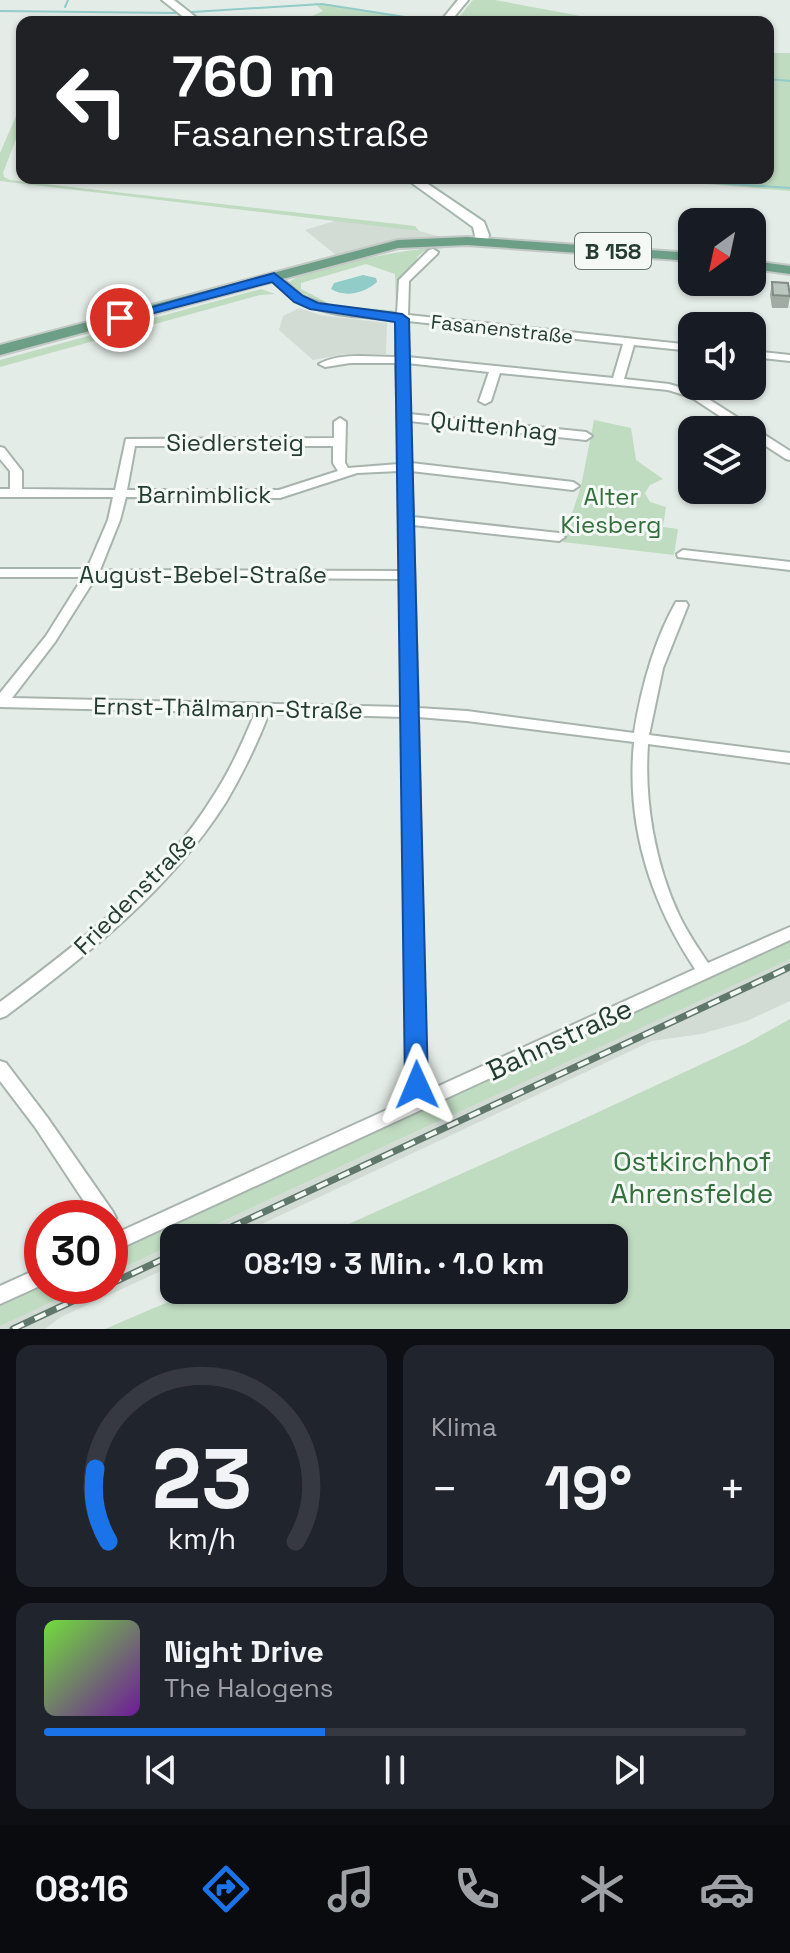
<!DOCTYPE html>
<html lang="de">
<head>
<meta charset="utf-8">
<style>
	body { margin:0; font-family:"Space Grotesk",sans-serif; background:#20242c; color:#f1f3f6; height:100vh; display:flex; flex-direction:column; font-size:30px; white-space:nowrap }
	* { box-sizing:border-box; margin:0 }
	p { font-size:26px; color:#9ea1a6 }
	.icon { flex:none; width:44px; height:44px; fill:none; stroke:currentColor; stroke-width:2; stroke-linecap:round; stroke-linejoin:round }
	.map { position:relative; height:1329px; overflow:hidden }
	.details { display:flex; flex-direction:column; gap:16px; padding:16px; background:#0d0f14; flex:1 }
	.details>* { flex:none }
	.top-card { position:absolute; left:16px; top:16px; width:758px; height:168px; border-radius:16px; box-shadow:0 2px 6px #0004; background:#202124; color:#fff; overflow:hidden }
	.needle { width:52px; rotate:213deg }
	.buttons { position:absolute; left:678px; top:208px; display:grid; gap:16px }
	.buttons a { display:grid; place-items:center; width:88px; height:88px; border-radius:16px; background:#171b24; box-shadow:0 2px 6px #0004; font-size:40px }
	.speed { position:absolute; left:24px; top:1200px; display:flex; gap:16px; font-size:40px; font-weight:700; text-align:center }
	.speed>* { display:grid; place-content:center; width:104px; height:104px; border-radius:50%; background:#171b24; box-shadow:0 2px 6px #0004; line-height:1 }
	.speed .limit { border:12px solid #d22; background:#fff; color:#111 }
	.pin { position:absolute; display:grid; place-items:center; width:68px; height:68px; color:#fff; margin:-34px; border:4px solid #fff; border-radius:50%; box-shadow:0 2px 8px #0007 }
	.me { position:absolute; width:88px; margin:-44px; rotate:359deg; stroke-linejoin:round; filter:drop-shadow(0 0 6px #0008) }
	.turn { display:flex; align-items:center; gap:28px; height:168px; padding:0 24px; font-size:36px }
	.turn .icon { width:104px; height:104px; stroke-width:2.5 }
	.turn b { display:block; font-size:56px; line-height:68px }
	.big { font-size:60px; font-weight:800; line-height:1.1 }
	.details .card { flex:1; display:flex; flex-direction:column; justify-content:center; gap:12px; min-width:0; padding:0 28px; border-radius:16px; background:#20242c }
	.details .dial { align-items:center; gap:0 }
	.dial svg { height:208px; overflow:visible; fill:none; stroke:#363941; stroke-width:7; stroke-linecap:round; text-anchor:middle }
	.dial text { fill:#f1f3f6; stroke:none }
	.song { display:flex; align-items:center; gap:24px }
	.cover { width:96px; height:96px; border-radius:12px; background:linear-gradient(135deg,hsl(100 70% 55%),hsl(280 70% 35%)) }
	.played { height:8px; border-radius:4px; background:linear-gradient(90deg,#1a73e8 40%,#363941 40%) }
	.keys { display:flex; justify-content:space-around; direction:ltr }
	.heat { display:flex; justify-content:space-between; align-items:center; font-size:44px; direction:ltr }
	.details .tiles { flex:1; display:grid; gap:16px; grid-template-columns:1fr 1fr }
	.card:last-child { grid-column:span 2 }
	.trip { position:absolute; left:160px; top:1224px; width:468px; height:80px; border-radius:16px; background:#171b24; box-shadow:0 2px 6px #0004; font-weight:800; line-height:80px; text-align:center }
	.tab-bar { display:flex; height:128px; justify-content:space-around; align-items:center; background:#090b0e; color:#9ea1a6 }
	.tab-bar .icon { width:56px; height:56px }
	.tab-bar .selected { color:#1a73e8 }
	.tab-bar b { font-size:36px; color:#f1f3f6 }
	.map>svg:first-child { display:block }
</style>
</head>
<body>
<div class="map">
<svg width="790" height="1329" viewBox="0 0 790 1329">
	<rect width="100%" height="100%" fill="#e4ece7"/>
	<path fill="#d2dcd5" d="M338,220l81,11 23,6 -67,9 -38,10 -32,-26z
		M299,308l21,7 67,8 -1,31h-42l-31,6 -34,-30 4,-14z
		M790,943v58l-43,20 -46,13 -49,7 -420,197h-46l247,-114z
		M174,1244v21l-113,52 -16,12h-45v-18l82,-25h28v-12z"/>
	<path fill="#bfdbc0" d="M473,0h22l118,22h-158z
		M314,3l121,18 -136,1 24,-11z
		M768,53h22v138l-155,-13h133z
		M22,102v21l-19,50 1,4 6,3 405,46 4,5 -419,-50v-28z
		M454,247l-28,3 -8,6 -18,49h-4l-1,-31 -29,-10 -65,19v6l31,16 67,6 -3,5c-36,-5 -82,-3 -108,-33 16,-16 138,-38 166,-36z
		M261,289l14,5 -15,1 -260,72v-7z
		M594,420l37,8 5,32 27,19 -13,6 -5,8 5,9 16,5 -3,20 15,2 -4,26 -111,-13 18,-56z
		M790,938v21l-604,279h-12v6l-64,30v-24z
		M790,1019v310h-685l91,-39h418v-52h-297l260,-116 170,-79z
		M42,1281v5h43l-85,40v-25z"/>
	<path fill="#91ccc8" d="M363,275l13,3 1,4c-12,11 -32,16 -46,7l3,-6z"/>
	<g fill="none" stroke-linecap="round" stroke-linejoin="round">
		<path stroke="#91ccc8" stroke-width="2" d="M65,7l3,-7
			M0,11l176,2
			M192,12l130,-8 115,18
			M768,79l22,2
			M645,178l145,10"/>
		<g stroke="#a7b4ad" stroke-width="4">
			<path id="street" d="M433,249l5,3 -1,2 -28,27 -1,34 284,30v6l-58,-6 -10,34 45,5 30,9 91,58v9l-4,-1 -34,-22v-7h-11l-50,-33 -23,-7 -168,-17 -9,28 -6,3 -6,-3 10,-29 -82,-9 2,51 177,18 6,4 -6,4 -177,-19 2,42 162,19 6,4 -6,4 -162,-19 2,46 146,16 6,4 -6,4 -146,-16 5,183 49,3 167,22c7,-44 20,-92 42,-131h10l2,3 -25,63 -14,67 141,18v10l-142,-19c-4,57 7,120 31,171 8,17 19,33 29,48l82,-36v13l-680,313v-17l305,-139 -7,-12 -5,-368 -134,-4c-12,31 -26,60 -43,89 -55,87 -139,153 -220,214l-6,2v-16c79,-59 162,-122 214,-207 17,-26 29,-54 41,-82l-255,-6v-14l46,-57 37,-59h-83v-8h87l21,-49 5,-23h-113v-8h10v-18l-10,-12v-12l4,1 18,23v18l93,1 11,-51 208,-1v-16l6,-4 6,4 -1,41 3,5 51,-4 -3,-101h-46l-25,4 -6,-3c21,-12 53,-7 77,-7l1,-37c-51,-5 -91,-2 -128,-43l1,-2h8l25,22 29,10 65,7 2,-34 30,-30zM408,321l215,23 -10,34 -206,-21zM135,446h198v17l5,8 -59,19h-152zM399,471l2,100 -301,-1 20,-50 6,-23 154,1 77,-25zM96,577l305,2 2,128 -391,-9 43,-56zM418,717l49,4 167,21c-8,83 16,159 61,227l-265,121 -4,-6z
				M752,351l38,4v6l-38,-4z
				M683,550l107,12v8l-112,-13 -1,-3z
				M0,1061l6,2 41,54 66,95 3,6 -3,6 -3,1v-7h-15l-60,-91 -35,-46z
				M42,1267v18l-42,19v-18z"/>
		</g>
		<g stroke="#a3b7ac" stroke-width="4">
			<path id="secondary" d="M162,0h12l28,22h-12z
				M458,0h10l-18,22h-10z
				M405,178h14l65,44 5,13 -2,9h-10l-4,-17z"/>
		</g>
		<g stroke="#c2c8c5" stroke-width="4">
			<path id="primary" d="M467,237l225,16v8l-225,-16 -69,3 -398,107v-10l398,-105z
				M752,261l38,5v8l-38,-5z"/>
		</g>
		<use href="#street" fill="#fff" fill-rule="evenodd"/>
		<use href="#secondary" fill="#fff" fill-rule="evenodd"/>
		<use href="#primary" fill="#6d9e86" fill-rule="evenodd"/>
		<g stroke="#60786c" stroke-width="7">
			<path id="rail" d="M208,1238l582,-271
				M110,1284l64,-30
				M13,1329l92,-43"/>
		</g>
		<use href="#rail" stroke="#f4f9f6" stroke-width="4" stroke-dasharray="12" stroke-linecap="butt"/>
	</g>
	<path fill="#a0aba4" d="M772,282l18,14 -2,12h-16l-2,-13z"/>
	<path fill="#bac7bf" stroke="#828b86" stroke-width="2" d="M772,282l16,1 2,13 -17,-1z"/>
	<path fill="#1a73e8" stroke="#114b97" stroke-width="2" d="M274,273l29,23 15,7 84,11 7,5 19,766 -3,7 -8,2 -9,-2 -3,-7 -10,-763 -85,-13 -16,-7 -22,-20 -152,40 -7,-4z"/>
	<g text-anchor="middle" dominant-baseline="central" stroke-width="6" stroke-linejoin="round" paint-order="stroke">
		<g font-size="20" fill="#253c31" stroke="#f4f9f6">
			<text transform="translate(502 329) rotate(6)">Fasanenstraße</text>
		</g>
		<rect fill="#f4f9f6" stroke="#63756c" stroke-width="2" x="575" y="233" width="76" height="36" rx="6"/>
		<g font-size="22" font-weight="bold" fill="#253c31">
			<text x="613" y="251">B 158</text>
		</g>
		<g font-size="24" fill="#253c31" stroke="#f4f9f6">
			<text transform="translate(494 426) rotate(6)">Quittenhag</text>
			<text x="235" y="442">Siedlersteig</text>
			<text x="204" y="494">Barnimblick</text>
			<text x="203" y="574">August-Bebel-Straße</text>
			<text transform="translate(228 708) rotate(1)">Ernst-Thälmann-Straße</text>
			<text transform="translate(135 893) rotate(-45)">Friedenstraße</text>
		</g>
		<g font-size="24" fill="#336f3c" stroke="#f4f9f6">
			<text x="611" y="496">Alter<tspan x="611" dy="28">Kiesberg</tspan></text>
		</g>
		<g font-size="28" fill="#253c31" stroke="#f4f9f6">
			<text transform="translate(559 1039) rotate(-25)">Bahnstraße</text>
		</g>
		<g font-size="28" fill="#336f3c" stroke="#f4f9f6">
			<text x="692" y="1161">Ostkirchhof<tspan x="692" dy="32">Ahrensfelde</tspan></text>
		</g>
	</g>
</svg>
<div class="buttons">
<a><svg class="needle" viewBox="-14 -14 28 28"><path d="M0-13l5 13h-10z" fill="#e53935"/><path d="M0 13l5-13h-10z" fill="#9ea1a6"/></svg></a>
<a><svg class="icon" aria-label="sound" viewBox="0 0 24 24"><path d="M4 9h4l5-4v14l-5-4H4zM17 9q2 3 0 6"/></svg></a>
<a><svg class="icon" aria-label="layers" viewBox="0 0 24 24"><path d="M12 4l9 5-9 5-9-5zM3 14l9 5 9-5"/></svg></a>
</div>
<div class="speed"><div class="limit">30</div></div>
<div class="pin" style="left:120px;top:318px;background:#d93025"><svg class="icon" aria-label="arrive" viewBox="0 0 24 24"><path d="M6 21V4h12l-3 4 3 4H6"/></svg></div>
<svg class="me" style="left:417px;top:1085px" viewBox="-20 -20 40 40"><path d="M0-17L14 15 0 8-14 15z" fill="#1a73e8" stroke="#fff" stroke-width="4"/></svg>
<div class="trip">08:19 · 3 Min. · 1.0 km</div>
<div class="top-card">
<div class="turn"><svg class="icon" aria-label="left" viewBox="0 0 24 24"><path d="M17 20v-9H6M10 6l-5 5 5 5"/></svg><div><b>760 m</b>Fasanenstraße</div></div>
</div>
</div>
<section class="details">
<div class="tiles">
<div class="card dial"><svg viewBox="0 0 100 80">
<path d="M14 69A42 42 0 1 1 86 69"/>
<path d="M14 69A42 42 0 0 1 9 41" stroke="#1a73e8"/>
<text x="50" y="56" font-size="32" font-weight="700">23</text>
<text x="50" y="72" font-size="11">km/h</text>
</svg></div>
<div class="card"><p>Klima</p>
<div class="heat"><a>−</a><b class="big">19°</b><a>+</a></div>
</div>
<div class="card">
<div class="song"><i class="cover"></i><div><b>Night Drive</b><p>The Halogens</p></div></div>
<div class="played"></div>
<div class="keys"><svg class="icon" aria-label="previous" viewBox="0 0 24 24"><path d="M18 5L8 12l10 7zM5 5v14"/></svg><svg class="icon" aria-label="pause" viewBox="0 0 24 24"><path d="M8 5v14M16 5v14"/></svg><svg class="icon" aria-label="next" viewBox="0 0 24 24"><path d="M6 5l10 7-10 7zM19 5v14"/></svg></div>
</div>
</div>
</section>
<nav class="tab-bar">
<b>08:16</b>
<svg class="icon selected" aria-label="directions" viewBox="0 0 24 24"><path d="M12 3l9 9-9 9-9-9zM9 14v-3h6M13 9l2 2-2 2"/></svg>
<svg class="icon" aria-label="music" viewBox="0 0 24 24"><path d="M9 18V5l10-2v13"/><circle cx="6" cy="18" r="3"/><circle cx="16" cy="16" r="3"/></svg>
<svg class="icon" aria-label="phone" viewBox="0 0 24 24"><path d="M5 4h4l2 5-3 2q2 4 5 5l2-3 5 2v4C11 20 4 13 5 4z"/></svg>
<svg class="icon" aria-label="climate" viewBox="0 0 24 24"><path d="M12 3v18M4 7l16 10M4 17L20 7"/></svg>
<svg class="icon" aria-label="car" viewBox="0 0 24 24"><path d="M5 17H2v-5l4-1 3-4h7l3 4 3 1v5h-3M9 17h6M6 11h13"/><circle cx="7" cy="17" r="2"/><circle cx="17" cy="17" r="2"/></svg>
</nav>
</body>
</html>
